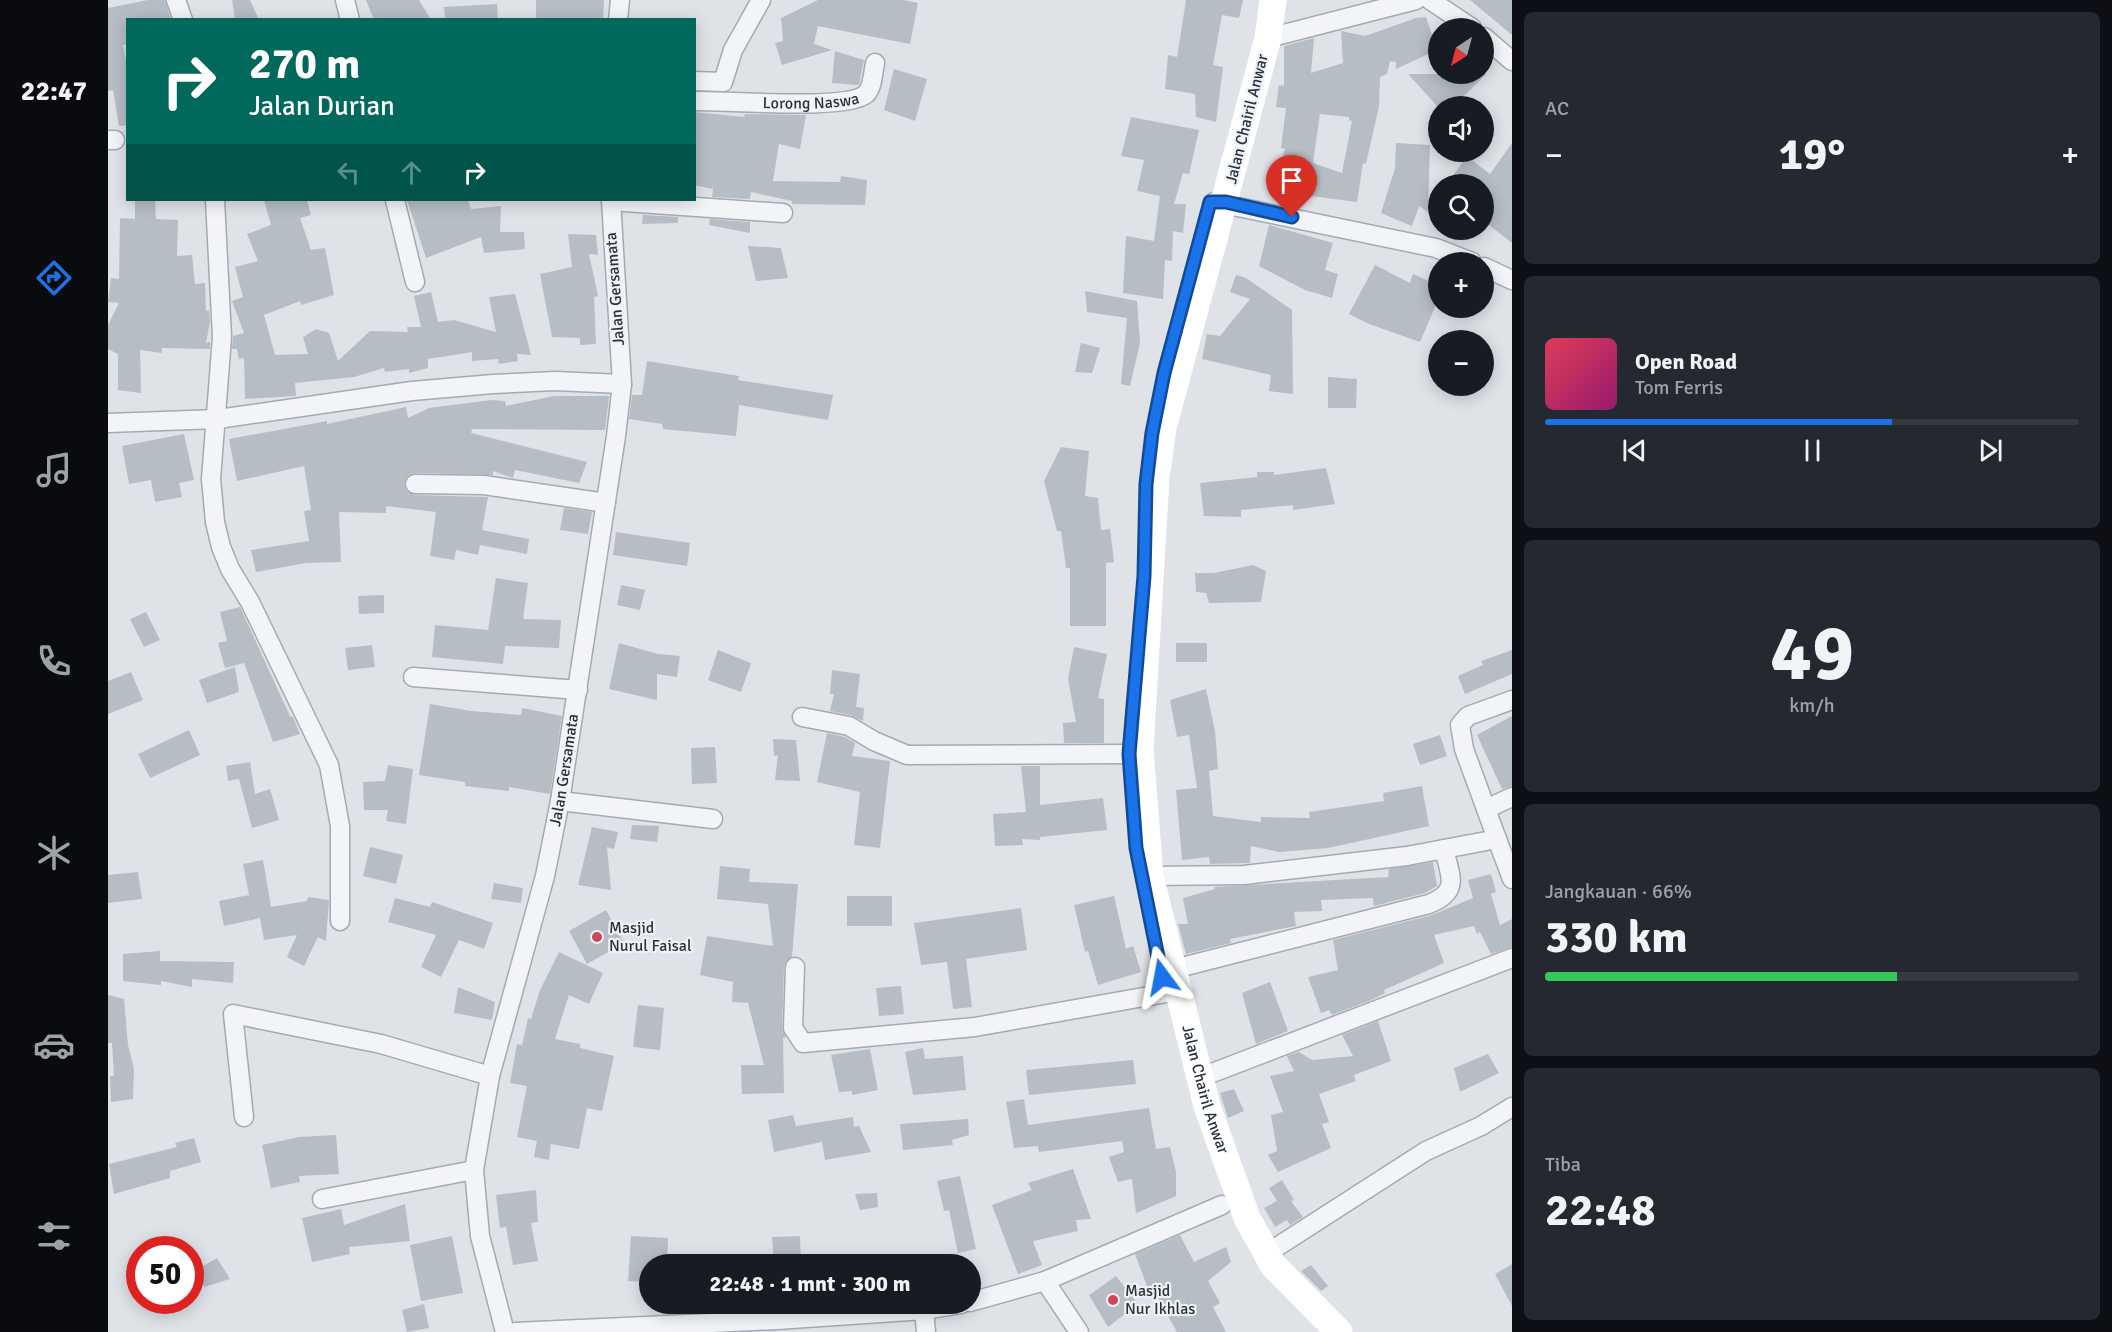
<!DOCTYPE html>
<html lang="id">
<head>
<meta charset="utf-8">
<style>
	body { margin:0; font-family:Signika,sans-serif; background:#242831; color:#f1f3f6; height:100vh; display:flex; flex-direction:column; font-size:22px; white-space:nowrap }
	* { box-sizing:border-box; margin:0 }
	p { font-size:20px; color:#9ea1a6 }
	.icon { flex:none; width:33px; height:33px; fill:none; stroke:currentColor; stroke-width:2; stroke-linecap:round; stroke-linejoin:round }
	.map { position:relative; flex:1; overflow:hidden }
	.panel { display:flex; flex-direction:column; gap:12px; padding:12px; background:#0d0f14; width:600px }
	.panel>* { flex:none }
	.banner { position:absolute; left:18px; top:18px; width:570px; height:183px; border-radius:0px; box-shadow:0 3px 15px #0003; background:#00695c; color:#fff; overflow:hidden }
	.needle { width:39px; rotate:216deg }
	.controls { position:absolute; left:1320px; top:18px; display:grid; gap:12px }
	.controls a { display:grid; place-items:center; width:66px; height:66px; border-radius:50%; background:#171b24; box-shadow:0 3px 15px #0003; font-size:30px }
	.speed { position:absolute; left:18px; top:1236px; display:flex; gap:12px; font-size:30px; font-weight:700; text-align:center }
	.speed>* { display:grid; place-content:center; width:78px; height:78px; border-radius:50%; background:#171b24; box-shadow:0 3px 15px #0003; line-height:1 }
	.speed .limit { border:9px solid #d22; background:#fff; color:#111 }
	.pin { position:absolute; display:grid; place-items:center; width:51px; height:51px; color:#fff; margin:-62px -26px; border-radius:50% 50% 50% 0; rotate:-45deg; box-shadow:0 0 6px #0007 }
	.pin .icon { rotate:45deg }
	.me { position:absolute; width:66px; margin:-33px; rotate:347deg; stroke-linejoin:round; filter:drop-shadow(0 0 4px #0008) }
	.turn { display:flex; align-items:center; gap:21px; height:126px; padding:0 24px; font-size:27px }
	.turn .icon { width:78px; height:78px; stroke-width:2.5 }
	.turn b { display:block; font-size:42px; line-height:51px }
	.lanes { display:flex; align-items:center; height:57px; padding:0 24px; background:#0003; justify-content:center; gap:30px; direction:ltr }
	.lanes .off { opacity:.35 }
	.big { font-size:45px; font-weight:700; line-height:1.1 }
	.panel .card { flex:1; display:flex; flex-direction:column; justify-content:center; gap:9px; min-width:0; padding:0 21px; border-radius:9px; background:#242831 }
	.panel .dial { align-items:center; gap:0 }
	.dial b { font-size:78px; line-height:1 }
	.song { display:flex; align-items:center; gap:18px }
	.cover { width:72px; height:72px; border-radius:9px; background:linear-gradient(135deg,hsl(350 70% 55%),hsl(320 70% 35%)) }
	.played { height:6px; border-radius:3px; background:linear-gradient(90deg,#1a73e8 65%,#363941 65%) }
	.keys { display:flex; justify-content:space-around; direction:ltr }
	.heat { display:flex; justify-content:space-between; align-items:center; font-size:33px; direction:ltr }
	.charge { height:9px; border-radius:4px; background:linear-gradient(90deg,#34c759 66%,#363941 0) }
	.trip { position:absolute; left:531px; top:1254px; width:342px; height:60px; border-radius:30px; background:#171b24; box-shadow:0 3px 15px #0003; font-weight:700; line-height:60px; text-align:center }
	main { display:flex; flex:1; min-height:0 }
	.tab-bar { display:flex; flex-direction:column; width:108px; justify-content:space-around; align-items:center; background:#090b0e; color:#9ea1a6 }
	.tab-bar .icon { width:42px; height:42px }
	.tab-bar .selected { color:#1a73e8 }
	.tab-bar b { font-size:27px; color:#f1f3f6 }
	.map>svg:first-child { display:block }
</style>
</head>
<body>
<main>
<nav class="tab-bar">
<b>22:47</b>
<svg class="icon selected" aria-label="directions" viewBox="0 0 24 24"><path d="M12 3l9 9-9 9-9-9zM9 14v-3h6M13 9l2 2-2 2"/></svg>
<svg class="icon" aria-label="music" viewBox="0 0 24 24"><path d="M9 18V5l10-2v13"/><circle cx="6" cy="18" r="3"/><circle cx="16" cy="16" r="3"/></svg>
<svg class="icon" aria-label="phone" viewBox="0 0 24 24"><path d="M5 4h4l2 5-3 2q2 4 5 5l2-3 5 2v4C11 20 4 13 5 4z"/></svg>
<svg class="icon" aria-label="climate" viewBox="0 0 24 24"><path d="M12 3v18M4 7l16 10M4 17L20 7"/></svg>
<svg class="icon" aria-label="car" viewBox="0 0 24 24"><path d="M5 17H2v-5l4-1 3-4h7l3 4 3 1v5h-3M9 17h6M6 11h13"/><circle cx="7" cy="17" r="2"/><circle cx="17" cy="17" r="2"/></svg>
<svg class="icon" aria-label="filters" viewBox="0 0 24 24"><path d="M4 7h16M4 17h16"/><circle cx="9" cy="7" r="2"/><circle cx="15" cy="17" r="2"/></svg>
</nav>
<div class="map">
<svg width="1404" height="1332" viewBox="0 0 1404 1332">
	<rect width="100%" height="100%" fill="#dfe3e8"/>
	<path fill="#b7bdc5" fill-rule="evenodd" d="M40,0h17l6,20h-43v24l-5,1 5,26v54l-9,1 -6,-36 -5,1v-83z
		M124,0h18l9,20h-24z
		M258,0h53l12,20h-57z
		M428,0h68l-1,20h-67z
		M710,0h85l15,3 -8,41 -92,-18 -4,18 18,6 -50,15 -7,-22 8,-2 -2,-23z
		M1078,0h57l-4,18 -17,-3 -9,50 10,2 -7,55 -20,-5 -1,-23 -30,-5 3,-34 9,2z
		M1362,0h42v35z
		M389,4l1,16h-53l-1,-13z
		M1318,17l11,33 -41,19v-7l-6,-1 -3,13 -7,3 -1,29 -13,58 -3,-1 -6,39 -84,-11 12,-42 -4,-1 5,-40 -10,-1 3,-22 5,1v-40l30,-8 -3,35 32,-10 -2,-32 24,5 51,-18zM1212,114l29,3v3l3,1 -10,52 -29,-10z
		M727,51l29,9 -5,25 -27,-2z
		M786,69l33,10 -12,42 -31,-11z
		M1300,74h78l-20,20 -16,12h-13z
		M586,112l50,5 1,-3 61,1 -6,34 -21,-5 -6,37 67,1 1,-6 26,4 -2,25 -73,-1v-3l-41,-9 -1,7 -38,-2 1,-8 -19,-4z
		M1023,117l68,13 -10,44 -6,-1 -9,31h12l-3,29 -10,-2 -1,30 -7,-1 -2,39 -40,-6 3,-57 28,5 6,-45 -23,-5 7,-31 -23,-4z
		M1288,143l34,2 -2,67 -9,-6 -7,20 -31,-13 14,-45z
		M1404,143v100l-28,-22v-37h-37l20,-28 23,18z
		M27,200h20l1,19 22,1 -1,36 15,-1 3,29 10,-1 1,28 3,-1 1,11 -4,22 4,-1v7l-48,-1v5l-22,-3 1,43 -23,-3v-36l-10,-5v-24l11,-22 -11,-1 3,-24 8,1 1,-61 15,1z
		M156,200h43l4,15 -11,3 11,32 14,-2 9,47 -33,10 -1,-4 -36,14 11,40 33,-1 -5,-17 13,-8 13,4 9,28 32,-30 38,1 -1,-5h14l-7,-31 17,-4 7,30 16,-2 42,12 -7,-35 26,-3 16,61 -14,-1 1,7 -19,3 -1,-5 -26,2v-9l-44,7v9l-19,5v-4l-24,3 -1,-4 -30,9 -59,6 1,13 -51,3 -1,-41 -5,1 -2,-10h-5l1,-13 11,-3 -12,-32 11,-4 -8,-30 23,-6 -11,-27 24,-9z
		M299,200h61l3,9 30,-3 -1,26h24l1,17 -41,4 -3,-16 -55,21z
		M535,215l35,2v6l-36,1z
		M602,219l40,3v11l-41,-8z
		M1161,225l64,18 -8,27 13,4 -6,24 -27,-8 -46,-24z
		M460,234l28,1 2,20 -9,-1 9,42 -4,1 2,47 -16,1v-7l-28,-1 -12,-63 32,-7z
		M640,246l33,2 7,30 -32,3z
		M1267,265l35,18 3,-9 25,11v15l-18,42 -51,-18 -20,-10z
		M1128,275l10,3 46,32 1,84 -24,-3 2,-16 -69,-16 5,-25 13,2 30,-37 -20,-7z
		M977,291l52,10 3,42 -10,43 -9,-2 6,-66 -40,-6z
		M973,343l19,5 -8,25 -17,-1z
		M539,361l92,15 -1,4 95,15 -5,25 -89,-15 -3,31 -73,-7 -1,-5 -33,-5 3,-24h10z
		M1220,377l29,2 -1,29h-28z
		M446,396h55l-4,34 -133,-1 -1,4 116,29 -8,21 -64,-13 -2,8 -20,-7v4l-78,-2 -6,2 -5,8 2,7 8,5 74,2 -6,33 47,9 -2,15 -47,-9 -2,10 -22,-5 -2,10 -24,-4 6,-44 -50,-6v7l-47,-1 2,50 -35,1 -50,9 -5,-22 58,-9 -5,-30 7,-1 -7,-44 -67,15 -8,-42 98,-18v3l79,-17 2,11 21,-10 62,-8 14,1 1,5z
		M76,434l10,46 -15,3 3,14 -27,5 -4,-22 -22,4 -7,-38z
		M953,447l28,4 -4,45 13,2 3,32 9,-1 4,33 -8,1v63h-36v-58h-4l-5,-37h-4l-13,-50z
		M1218,468l9,36 -42,6v-5l-52,5v7l-37,-1 -4,-33 57,-6v-5h17v3z
		M456,508l28,4 -4,22 -28,-4z
		M508,532l74,11 -3,23 -74,-11z
		M1145,565l13,6 -5,31 -52,1 -3,-10 -10,-1 -1,-19h19z
		M388,578l32,5 -5,36 38,1 -2,28 -54,-2 -2,18 -71,-7 3,-32 53,5z
		M513,585l24,5 -5,20 -23,-5z
		M276,595v18l-25,1 -1,-18z
		M132,607l50,109 3,1 7,17 -27,8 -29,-79 -19,5 -7,-25 9,-2 -7,-29z
		M38,612l14,28 -16,7 -14,-28z
		M511,643l39,11 22,2 -3,21 -20,-3v26l-48,-11z
		M1068,643h31v19h-31z
		M264,645l3,22 -27,3 -3,-22z
		M966,647l33,7 -9,44 6,1v44h-40l-1,-20 13,-1 -8,-43z
		M610,650l33,13 -10,29 -33,-12z
		M1404,650v24l-47,20 -7,-18 25,-11 -2,-4z
		M127,667l4,25 -32,11 -8,-23z
		M724,670l28,4 -4,33 8,1 -1,13 -12,-6 -21,-4 4,-17h-4z
		M23,672l12,28 -35,14v-33z
		M1098,689l9,42 3,38 -9,2 4,45 48,6v-5l49,1 -1,-6 75,-11 -1,-8 39,-7 7,40 -101,22 -49,4 -28,-6 -1,17 -40,1 -1,-7 -27,3 -6,-70 21,-2 -8,-53 -12,2 -7,-37z
		M322,704l41,7 50,4 1,-7 40,8 -12,78 -41,-7v4l-44,-5v-4l-46,-7z
		M1404,716v70l-10,3 -25,-54z
		M81,730l11,25 -50,23 -12,-24z
		M719,733l18,4 10,6 -3,13 38,5 -10,87 -26,-3 6,-53 -43,-10z
		M1332,735l7,21 -27,9 -7,-21z
		M665,739l23,1 4,41 -25,-1 3,-25 -4,1z
		M607,747l2,36 -25,1 -1,-36z
		M142,762l5,32 15,-5 9,31 -27,8 -13,-49 -11,2 -2,-15z
		M280,765l25,4 -7,55 -20,-3 2,-11h-24l-1,-28 22,-1z
		M913,766h19v39l63,-7 4,32 -67,7v3l-18,-1 1,6 -28,1 -2,-32 33,-2z
		M524,825l27,1 -2,16 -27,-3z
		M484,827l26,5 -4,17 -7,-2 4,43 -33,-5z
		M262,847l33,8 -7,29 -33,-8z
		M155,860l8,47 36,-6 1,-4 21,3 -3,41 -8,-4 -14,29 -17,-9 10,-22 -33,5 -4,-22 -36,8 -5,-25 30,-6 -6,-31z
		M1325,862l4,24 -12,7 -51,13 -1,-8 -52,2 1,11 -28,1 2,14 -66,13 1,4 -45,11 -8,-30h10l-5,-26 32,-9 -1,-2 174,-10 1,-8z
		M612,866l30,3 -1,13 49,2 -6,73 -6,4 -2,6 -2,61 4,9 -3,1 1,55 -42,1 -1,-29h23l-16,-62 -16,-1 1,-20 -33,-7 7,-39 66,10 -5,-42 -51,-5z
		M30,872l4,27 -34,4v-28z
		M1383,874l5,18 -5,2 9,31 12,-6v28l-21,7 -11,-22 -3,2 -3,-8 -40,9 10,28 -60,27 1,3 -14,7 -39,15 -3,-5 -8,3 -13,-36 30,-7 -5,-30 99,-25 41,-17 -5,-18z
		M386,883l29,5 -2,15 -30,-4z
		M739,896h45v30h-45z
		M1006,896l12,53 7,-3 8,26 -43,13 -10,-34 -3,1 -11,-47z
		M287,898l35,9 2,-5 61,21 -9,26 -25,-9 -18,37 -20,-10 15,-32 -48,-13z
		M913,908l6,42 -61,9 6,48 -19,2 -6,-47 -26,3 -7,-42z
		M498,910l18,33 -37,21 -18,-33z
		M52,951v10l74,1 -1,21 -41,-4v8l-31,-6v4l-38,-4v-27z
		M451,952l44,21 -14,31 -20,-9 -14,44 25,5v4l34,8 -12,55 -15,-3 -8,41 -28,-5 -2,16 -15,-3 3,-16 -20,-4 10,-51 -17,-3 7,-39 5,1 6,-27 3,1 9,-29z
		M1162,982l18,49 -32,13 -14,-51z
		M793,986l3,28 -25,2 -3,-28z
		M350,987l37,15 -3,18 -38,-7z
		M0,995l16,4 4,46 6,24 -1,30 -22,3 -1,-26h4l-2,-33h-4z
		M530,1005l26,3 -4,42 -27,-3z
		M1270,1021l13,40 -37,14 2,6 -37,13 10,28 -7,2 9,24 -53,24 -10,-17 9,-4 -6,-36 12,-3 -13,-36 24,-5 -7,-15 12,-4 13,8 41,-4 -11,-21z
		M815,1048l2,11 38,-3 3,34 -53,5 -8,-43z
		M762,1049l8,41 -26,5v-4l-13,1 -8,-37z
		M1380,1054l11,19 -39,19 -6,-24z
		M1025,1060l3,24 -107,11 -3,-25z
		M1126,1089l10,22 -16,7 -8,-25z
		M916,1099l4,26 121,-17 7,41 14,-2 6,25v24l-40,17 -4,-34 -14,3 -9,-25 15,-5 -2,-11 -83,11 -1,-6 -24,2 -8,-46z
		M685,1115l3,11 57,-9 1,10 5,-1 12,26 -46,8 -3,-18 -48,10 -6,-32z
		M860,1119l1,16 -17,5 1,5 -50,5 -3,-26z
		M228,1135l3,39 -40,2 1,6 -29,6 -9,-43 37,-8z
		M86,1138l7,24 -31,9v7l-56,16 -5,-30 68,-17 -2,-4z
		M965,1169l18,50 -15,1 2,11 -45,10 9,24 -24,9 -26,-69 40,-15 -4,-7z
		M852,1176l16,73 -18,4 -9,-43 -5,1 -7,-30z
		M1174,1180l12,20 -3,1 12,16 -13,8 -3,-5 -12,7 -11,-19 13,-7 -8,-13z
		M428,1190l2,32 -7,1 7,38 -25,4 -7,-38 -6,1 -4,-33z
		M769,1193l1,14 -18,3 -5,-16z
		M297,1204l5,37 -61,6 1,7 -38,8 -10,-44 39,-9 3,16z
		M1072,1235l14,27 32,-15 5,15 -23,19 12,22 -7,4 13,25h-49l-23,-41 -4,3 -15,-40z
		M344,1236l11,57 -42,8 -11,-56z
		M523,1236l37,2 -1,26h-17v18l-22,-1z
		M692,1236l1,28h-27l-2,-27z
		M109,1258l13,21 -26,8 -6,-18z
		M1404,1264v42l-17,-32z
		M1203,1265l17,21 -7,5 -20,-20z
		M1008,1276l22,28 -30,23 -19,-32z
		M316,1304l5,24 -22,4 -5,-22z"/>
	<g fill="none" stroke-linecap="round" stroke-linejoin="round">
		<g stroke="#a4aab2" stroke-width="21">
			<g id="street">
				<path d="M68,0l7,20"/>
				<path d="M237,0l5,20"/>
				<path d="M1322,0l42,28"/>
				<path d="M510,20l2,-20"/>
				<path d="M1376,37l28,24"/>
				<path d="M1160,38l148,-38"/>
				<path d="M586,81l29,1 10,-32 28,-50"/>
				<path id="s1" d="M586,101c31,-1 153,10 172,-7 7,-7 7,-22 9,-31"/>
				<path d="M0,140h7"/>
				<path d="M107,200l7,137 -11,142 4,43 6,25 9,22 20,33 79,163 11,61v95"/>
				<path d="M287,200l20,82"/>
				<path d="M503,201l172,12"/>
				<path d="M1106,202l222,46 36,14"/>
				<path d="M1376,267l28,13"/>
				<path d="M0,423l110,-4 194,-28 81,-7 62,-3 67,3"/>
				<path d="M307,484l69,1 122,18"/>
				<path d="M305,677l165,13"/>
				<path d="M694,717l47,9 25,15 33,14 222,-1"/>
				<path d="M452,801l153,18"/>
				<path d="M1378,809l26,-12"/>
				<path d="M1389,839l15,40"/>
				<path d="M1336,849l53,-10 -33,-90 -4,-24 8,-9 44,-16"/>
				<path d="M1042,876l94,-1 163,-19 37,-7c6,27 17,42 -15,55l-255,65"/>
				<path d="M687,967l-2,61 10,15 172,-16 191,-34"/>
				<path d="M1091,1078l313,-120"/>
				<path d="M136,1117l-11,-103 148,30 109,32"/>
				<path d="M214,1199l152,-29"/>
				<path d="M1158,1254l160,-103 55,-25 31,-19"/>
				<path d="M862,1302l75,-21"/>
				<path d="M816,1310l2,22"/>
				<path id="s2" d="M397,1332l-25,-96 -6,-66 16,-94 55,-200 15,-75 56,-365 6,-52 -11,-184"/>
				<path d="M407,1332l262,-12 147,-10 37,-6"/>
				<path d="M971,1332l-34,-51 177,-76"/>
			</g>
		</g>
		<use href="#street" stroke="#f2f4f7" stroke-width="18"/>
		<path stroke="#fff" stroke-width="27" id="s3" d="M1165,0l-5,38 -105,390 -7,50 -16,272 10,126 57,230 40,112 26,47 66,67"/>
	</g>
	<g fill="none" stroke-linecap="round" stroke-linejoin="round">
		<g stroke="#114b97" stroke-width="15">
			<path id="route" d="M1054,977l-26,-129 -7,-94 15,-178 2,-92 6,-51 12,-60 46,-171h16l66,15"/>
		</g>
		<use href="#route" stroke="#1a73e8" stroke-width="10"/>
	</g>
	<g fill="#cc465d" stroke="#eff2f6" stroke-width="2">
		<circle cx="489" cy="937" r="6"/>
		<circle cx="1005" cy="1300" r="6"/>
	</g>
	<g text-anchor="middle" dominant-baseline="central" stroke-width="4.5" stroke-linejoin="round" paint-order="stroke">
		<g font-size="16" fill="#28313f" stroke="#eff2f6">
			<text stroke="none"><textPath href="#s1" startOffset="117">Lorong Naswa</textPath></text>
			<text transform="translate(1139 119) rotate(-76)">Jalan Chairil Anwar</text>
			<text transform="translate(507 289) rotate(-94)">Jalan Gersamata</text>
			<text stroke="none"><textPath href="#s2" startOffset="576">Jalan Gersamata</textPath></text>
			<text stroke="none"><textPath href="#s3" startOffset="1112">Jalan Chairil Anwar</textPath></text>
		</g>
		<g font-size="16" fill="#28313f" stroke="#eff2f6" text-anchor="start">
			<text x="501" y="928">Masjid<tspan x="501" dy="18">Nurul Faisal</tspan></text>
			<text x="1017" y="1291">Masjid<tspan x="1017" dy="18">Nur Ikhlas</tspan></text>
		</g>
	</g>
</svg>
<div class="controls">
<a><svg class="needle" viewBox="-14 -14 28 28"><path d="M0-13l5 13h-10z" fill="#e53935"/><path d="M0 13l5-13h-10z" fill="#9ea1a6"/></svg></a>
<a><svg class="icon" aria-label="sound" viewBox="0 0 24 24"><path d="M4 9h4l5-4v14l-5-4H4zM17 9q2 3 0 6"/></svg></a>
<a><svg class="icon" aria-label="search" viewBox="0 0 24 24"><circle cx="10" cy="10" r="6"/><path d="M15 15l6 6"/></svg></a>
<a>+</a>
<a>−</a>
</div>
<div class="speed"><div class="limit">50</div></div>
<div class="pin" style="left:1184px;top:217px;background:#d93025"><svg class="icon" aria-label="arrive" viewBox="0 0 24 24"><path d="M6 21V4h12l-3 4 3 4H6"/></svg></div>
<svg class="me" style="left:1054px;top:977px" viewBox="-20 -20 40 40"><path d="M0-17L14 15 0 8-14 15z" fill="#1a73e8" stroke="#fff" stroke-width="4"/></svg>
<div class="trip">22:48 · 1 mnt · 300 m</div>
<div class="banner">
<div class="turn"><svg class="icon" aria-label="right" viewBox="0 0 24 24"><path d="M7 20v-9h11M14 6l5 5-5 5"/></svg><div><b>270 m</b>Jalan Durian</div></div>
<div class="lanes"><svg class="icon off" aria-label="left" viewBox="0 0 24 24"><path d="M17 20v-9H6M10 6l-5 5 5 5"/></svg><svg class="icon off" aria-label="ahead" viewBox="0 0 24 24"><path d="M12 20V5M6 11l6-6 6 6"/></svg><svg class="icon" aria-label="right" viewBox="0 0 24 24"><path d="M7 20v-9h11M14 6l5 5-5 5"/></svg></div>
</div>
</div>
<section class="panel">
<div class="card"><p>AC</p>
<div class="heat"><a>−</a><b class="big">19°</b><a>+</a></div>
</div>
<div class="card">
<div class="song"><i class="cover"></i><div><b>Open Road</b><p>Tom Ferris</p></div></div>
<div class="played"></div>
<div class="keys"><svg class="icon" aria-label="previous" viewBox="0 0 24 24"><path d="M18 5L8 12l10 7zM5 5v14"/></svg><svg class="icon" aria-label="pause" viewBox="0 0 24 24"><path d="M8 5v14M16 5v14"/></svg><svg class="icon" aria-label="next" viewBox="0 0 24 24"><path d="M6 5l10 7-10 7zM19 5v14"/></svg></div>
</div>
<div class="card dial"><b>49</b><p>km/h</p></div>
<div class="card"><p>Jangkauan · 66%</p><b class="big">330 km</b><div class="charge"></div></div>
<div class="card"><p>Tiba</p><b class="big">22:48</b></div>
</section>
</main>
</body>
</html>
